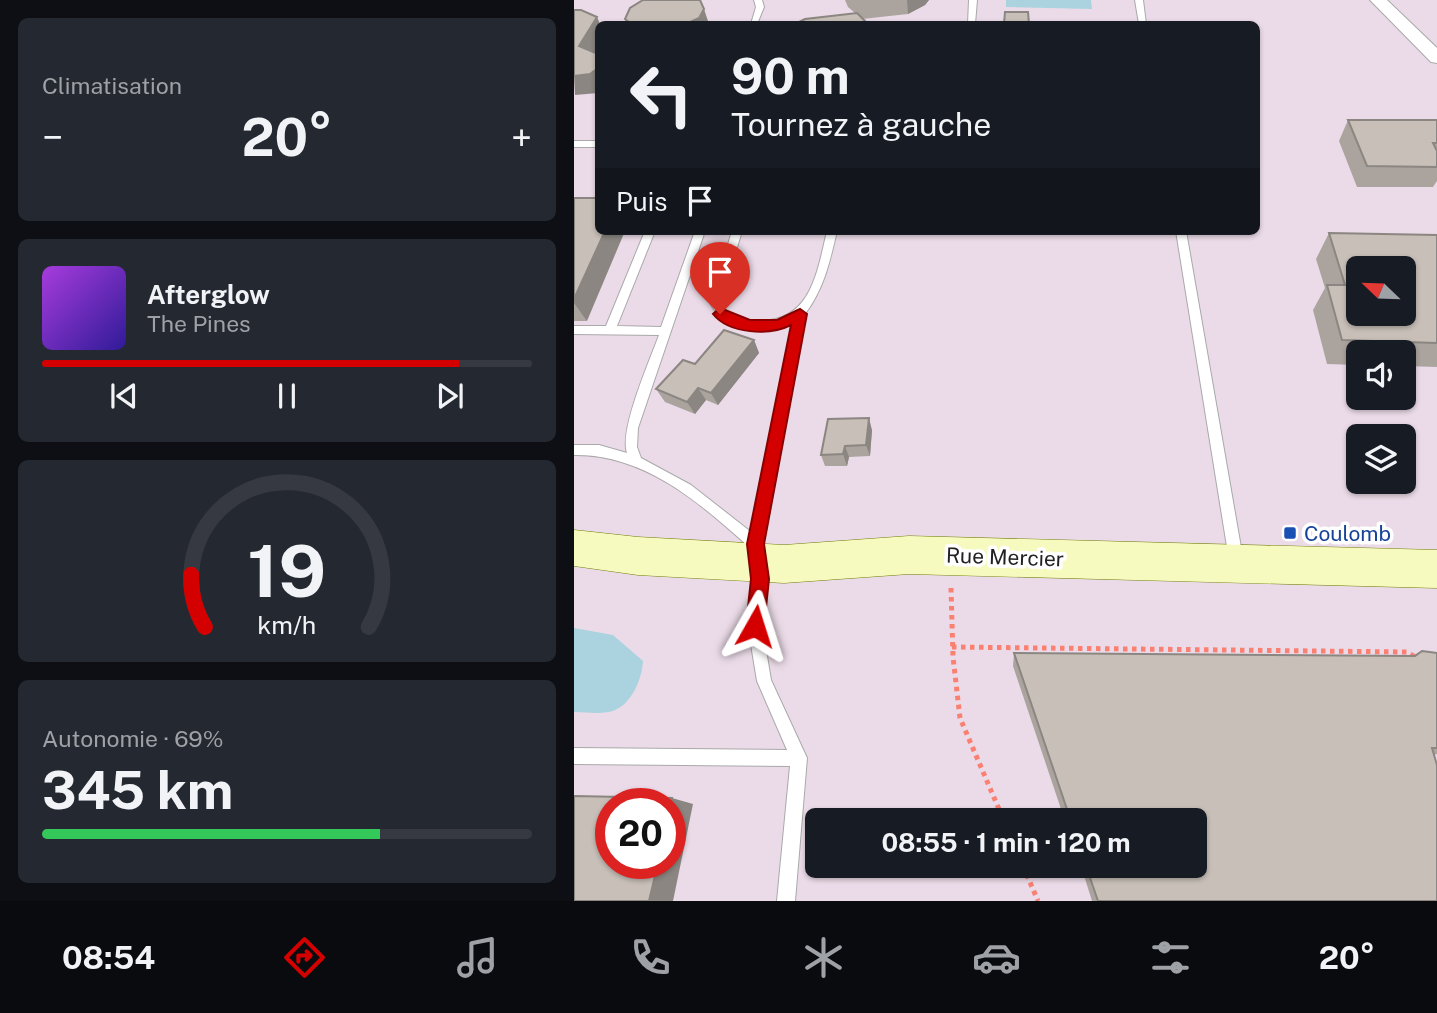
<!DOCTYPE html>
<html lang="fr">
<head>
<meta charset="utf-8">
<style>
	body { margin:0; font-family:"Public Sans",sans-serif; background:#242831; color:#f1f3f6; height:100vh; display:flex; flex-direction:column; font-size:26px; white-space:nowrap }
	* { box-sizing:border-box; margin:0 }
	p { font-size:23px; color:#9ea1a6 }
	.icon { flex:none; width:38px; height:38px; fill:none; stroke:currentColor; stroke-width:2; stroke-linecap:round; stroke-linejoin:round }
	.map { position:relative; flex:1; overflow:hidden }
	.details { display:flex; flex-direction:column; gap:18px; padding:18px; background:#0d0f14; width:574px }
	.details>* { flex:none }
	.guide { position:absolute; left:21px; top:21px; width:665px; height:214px; border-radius:10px; box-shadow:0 2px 5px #0004; background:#171b24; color:#f1f3f6; overflow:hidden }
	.needle { width:46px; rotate:293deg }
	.tools { position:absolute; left:772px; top:256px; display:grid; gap:14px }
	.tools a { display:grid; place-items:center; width:70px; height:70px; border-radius:10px; background:#171b24; box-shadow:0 2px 5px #0004; font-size:35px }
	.speed { position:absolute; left:21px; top:788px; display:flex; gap:14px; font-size:35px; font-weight:700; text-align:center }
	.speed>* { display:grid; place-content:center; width:91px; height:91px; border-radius:50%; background:#171b24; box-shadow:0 2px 5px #0004; line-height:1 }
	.speed .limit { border:10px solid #d22; background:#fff; color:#111 }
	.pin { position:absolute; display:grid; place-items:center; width:60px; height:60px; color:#fff; margin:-72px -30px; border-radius:50% 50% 50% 0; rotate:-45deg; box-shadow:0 0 7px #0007 }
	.pin .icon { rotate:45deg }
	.me { position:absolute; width:77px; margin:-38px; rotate:6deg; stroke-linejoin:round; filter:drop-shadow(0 0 5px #0008) }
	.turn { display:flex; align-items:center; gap:24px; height:147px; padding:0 21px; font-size:32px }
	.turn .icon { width:91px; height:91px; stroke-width:2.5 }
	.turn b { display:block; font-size:49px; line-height:60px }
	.then { display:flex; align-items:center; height:66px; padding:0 21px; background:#0003; gap:14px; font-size:26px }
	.big { font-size:52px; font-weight:700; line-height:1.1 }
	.details .tile { flex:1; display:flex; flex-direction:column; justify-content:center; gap:10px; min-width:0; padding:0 24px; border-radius:10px; background:#242831 }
	.details .dial { align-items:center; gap:0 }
	.dial svg { height:182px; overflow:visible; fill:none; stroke:#363941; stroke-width:7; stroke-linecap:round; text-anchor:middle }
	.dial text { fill:#f1f3f6; stroke:none }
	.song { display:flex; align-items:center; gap:21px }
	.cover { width:84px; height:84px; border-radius:10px; background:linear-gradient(135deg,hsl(280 70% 55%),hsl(250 70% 35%)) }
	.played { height:7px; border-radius:4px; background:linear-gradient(90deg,#d40000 85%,#363941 85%) }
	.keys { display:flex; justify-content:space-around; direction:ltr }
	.heat { display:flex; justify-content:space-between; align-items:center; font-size:38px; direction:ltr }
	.charge { height:10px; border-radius:5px; background:linear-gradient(90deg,#34c759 69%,#363941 0) }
	.trip { position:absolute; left:231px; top:808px; width:402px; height:70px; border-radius:10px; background:#171b24; box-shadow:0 2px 5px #0004; font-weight:700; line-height:70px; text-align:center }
	.tab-bar { display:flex; height:112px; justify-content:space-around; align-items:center; background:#090b0e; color:#9ea1a6 }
	.tab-bar .icon { width:49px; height:49px }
	.tab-bar .on { color:#d40000 }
	.tab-bar b { font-size:32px; color:#f1f3f6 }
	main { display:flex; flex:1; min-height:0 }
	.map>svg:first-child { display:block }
</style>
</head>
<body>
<main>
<section class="details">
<div class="tile"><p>Climatisation</p>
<div class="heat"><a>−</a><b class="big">20°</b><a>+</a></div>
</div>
<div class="tile">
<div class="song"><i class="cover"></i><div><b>Afterglow</b><p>The Pines</p></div></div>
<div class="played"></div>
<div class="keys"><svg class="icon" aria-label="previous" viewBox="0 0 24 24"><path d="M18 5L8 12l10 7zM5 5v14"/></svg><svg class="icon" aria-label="pause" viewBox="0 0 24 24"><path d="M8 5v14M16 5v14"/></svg><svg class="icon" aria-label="next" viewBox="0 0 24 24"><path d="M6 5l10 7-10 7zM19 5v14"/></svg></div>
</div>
<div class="tile dial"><svg viewBox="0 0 100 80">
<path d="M14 69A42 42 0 1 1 86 69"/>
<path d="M14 69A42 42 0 0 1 8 46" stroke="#d40000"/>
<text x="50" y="56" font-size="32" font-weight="700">19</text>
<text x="50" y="72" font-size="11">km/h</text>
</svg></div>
<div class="tile"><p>Autonomie · 69%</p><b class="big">345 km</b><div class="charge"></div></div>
</section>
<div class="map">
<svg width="863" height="901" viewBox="0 0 863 901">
	<rect width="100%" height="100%" fill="#f2efe9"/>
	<path fill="#ebdbe8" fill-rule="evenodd" d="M0,0h863v901h-863zM24,24h658v207h-658zM784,268h46v45h-46zM784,352h46v45h-46zM784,436h46v45h-46zM37,803h59v60h-59zM243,821h378v45h-378z"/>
	<path fill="#aad3df" d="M432,0h85l1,9 -86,-2z
		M0,628l39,7 30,26c-1,19 -13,48 -35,51 -11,2 -23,0 -34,0z"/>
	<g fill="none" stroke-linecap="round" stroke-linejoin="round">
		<g stroke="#a9a9a9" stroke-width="2">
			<path id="lane" d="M180,0h8l2,7 -7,17h-6l5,-17z
				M395,0h8l-2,24h-7z
				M561,0h8l3,24h-7z
				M0,141h24v6h-24z
				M71,231h10l-38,95 44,1 34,-96h10l-67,197 -1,19 4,11 50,27 60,47 42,-209c-30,11 -66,10 -83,-20l22,-72h10l-22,72c10,14 22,18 38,18 53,1 59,-48 69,-90h10c-7,30 -13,58 -32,83l-43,230 5,35 -5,47 9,54 36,78 -12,143h-18l13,-135 -216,-2v-16l213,2 -30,-69 -9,-55 5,-47 -4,-32c-50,-45 -105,-93 -175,-92v-10h25l28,8c-8,-23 23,-93 32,-118l-85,-1v-8h32z
				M602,231h10l57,328 -2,4 -5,2 -5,-2 -2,-4z"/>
		</g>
		<g stroke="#a9a9a9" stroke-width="2">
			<path id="street" d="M796,0h17l50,48v15l-6,-1z"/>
		</g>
		<g stroke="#707d05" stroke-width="1">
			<path id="secondary" d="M0,530l64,7 146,8 125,-9 528,14v38l-528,-14 -125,9 -146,-8 -64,-9z"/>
		</g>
		<path stroke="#fa8072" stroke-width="5" stroke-dasharray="4.5 4.5" stroke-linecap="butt" d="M377,588l2,69 7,61 44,103
			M378,647l455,5 8,5
			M449,866l15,35"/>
		<use href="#lane" fill="#fff" fill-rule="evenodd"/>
		<use href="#street" fill="#fff" fill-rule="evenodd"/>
		<use href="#secondary" fill="#f7fabf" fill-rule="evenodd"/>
	</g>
	<path fill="#aba49e" d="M271,0h84l-4,5 -17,9 -46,5 -14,-12z
		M774,120h89v61l-4,6h-76l-18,-46z
		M0,198l13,123h-13z
		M755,233l108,2v132l-33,-1v-14h-46v13l-31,-1 -14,-54 12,-22 -9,-29z
		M180,340l5,13 -41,52 -12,-5 -11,14 -30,-12 -9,-13 39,-25z
		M298,430l-2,26 -21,1 -2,9h-22l-4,-11z
		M848,651l15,2v101l-3,1 3,146h-345l-11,-35h114v-45h-130l-52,-155 1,-13 398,3z"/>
	<path fill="#8b8681" d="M333,0h22l-4,5 -17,9z
		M130,9l5,15h-23z
		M23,17l3,7h-2v23l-9,17 -10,-18z
		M24,68v25l-23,2 -1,-19z
		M31,231h20l-38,90 -13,-18v-4z
		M180,340l5,13 -41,52 -7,-12z
		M124,388l8,12 -11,14 -8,-12z
		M295,418l3,12 -2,26 -4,-11z
		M271,446l4,11 -2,9 -4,-12z
		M98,798l21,6 -20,97h-24l9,-38h12v-56z"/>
	<path fill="#c7bfb8" stroke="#8b8681" stroke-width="2" fill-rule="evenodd" d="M69,0h57l4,9 -5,9 -13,6h-55l-6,-5 5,-11z
		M0,10h7l16,7 -18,29 19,8v14l-8,6 -16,2z
		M431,12h23l1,12h-25z
		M283,13l11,11h-73l10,-5z
		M774,120h89v23h-4l4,8v16l-70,-1z
		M0,198h24v33h7l-31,68z
		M755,233l108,2v108l-95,-3 -15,-55h18zM784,268h46v45h-46z
		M150,330l30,10 -43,53 -13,-5 -11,14 -31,-13 27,-29 12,4z
		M295,418l-3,27 -21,1 -2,8 -22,1 7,-36z
		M848,651l15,2v95h-5l5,17v136h-339l-12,-35h109v-45h-124l-57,-168 401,3z
		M0,796l98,2 -2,9v-4h-59v60h47l-9,38h-75z"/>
	<path fill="#d40000" stroke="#8a0000" stroke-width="2" d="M146,308l30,12h27l23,-11 7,5 -43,230 5,35 -5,47 -2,6 -7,3 -6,-3 -3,-6 5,-47 -4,-35 44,-219c-22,11 -62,9 -78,-11z"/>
	<rect fill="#1a4fb4" stroke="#fff" stroke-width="2.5" x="709" y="526" width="14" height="14" rx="3.5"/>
	<g text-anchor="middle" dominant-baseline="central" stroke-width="7" stroke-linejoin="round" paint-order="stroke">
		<g font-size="21" fill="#164399" stroke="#fff" text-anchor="start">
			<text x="730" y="533">Coulomb</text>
		</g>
		<g font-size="21" fill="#222" stroke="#fff">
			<text transform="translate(431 557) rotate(2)">Rue Mercier</text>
		</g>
	</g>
</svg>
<div class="tools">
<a><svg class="needle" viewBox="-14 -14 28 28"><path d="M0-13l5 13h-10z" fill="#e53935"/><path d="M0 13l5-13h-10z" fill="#9ea1a6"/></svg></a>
<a><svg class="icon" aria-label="sound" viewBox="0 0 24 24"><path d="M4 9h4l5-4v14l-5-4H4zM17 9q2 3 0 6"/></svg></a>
<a><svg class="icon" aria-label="layers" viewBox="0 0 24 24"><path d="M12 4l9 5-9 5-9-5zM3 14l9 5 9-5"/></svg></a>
</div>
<div class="speed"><div class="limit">20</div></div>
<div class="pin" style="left:146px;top:314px;background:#d93025"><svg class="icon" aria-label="arrive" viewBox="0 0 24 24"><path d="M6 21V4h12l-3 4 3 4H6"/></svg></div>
<svg class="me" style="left:181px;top:626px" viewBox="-20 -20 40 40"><path d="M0-17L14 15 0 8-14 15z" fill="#d40000" stroke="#fff" stroke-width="4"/></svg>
<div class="trip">08:55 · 1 min · 120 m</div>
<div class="guide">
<div class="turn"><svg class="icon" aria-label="left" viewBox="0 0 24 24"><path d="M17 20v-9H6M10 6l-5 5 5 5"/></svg><div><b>90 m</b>Tournez à gauche</div></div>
<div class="then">Puis<svg class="icon" aria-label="arrive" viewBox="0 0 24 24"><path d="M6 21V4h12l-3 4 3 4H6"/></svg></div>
</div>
</div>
</main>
<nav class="tab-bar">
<b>08:54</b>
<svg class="icon on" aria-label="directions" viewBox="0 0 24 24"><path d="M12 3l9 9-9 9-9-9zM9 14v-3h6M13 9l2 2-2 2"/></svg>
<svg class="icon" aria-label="music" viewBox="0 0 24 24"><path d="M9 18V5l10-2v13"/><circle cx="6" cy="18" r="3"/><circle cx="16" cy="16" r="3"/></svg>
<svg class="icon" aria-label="phone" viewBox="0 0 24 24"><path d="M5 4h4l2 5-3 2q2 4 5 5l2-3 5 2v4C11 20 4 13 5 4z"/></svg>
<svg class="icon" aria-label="climate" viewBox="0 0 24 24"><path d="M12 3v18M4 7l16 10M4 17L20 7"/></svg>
<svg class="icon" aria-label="car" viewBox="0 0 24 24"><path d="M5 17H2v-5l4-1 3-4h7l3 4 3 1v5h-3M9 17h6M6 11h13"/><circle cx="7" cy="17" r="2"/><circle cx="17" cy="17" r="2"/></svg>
<svg class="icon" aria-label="filters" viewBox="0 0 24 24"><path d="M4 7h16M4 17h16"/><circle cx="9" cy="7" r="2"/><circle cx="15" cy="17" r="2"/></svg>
<b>20°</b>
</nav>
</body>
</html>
